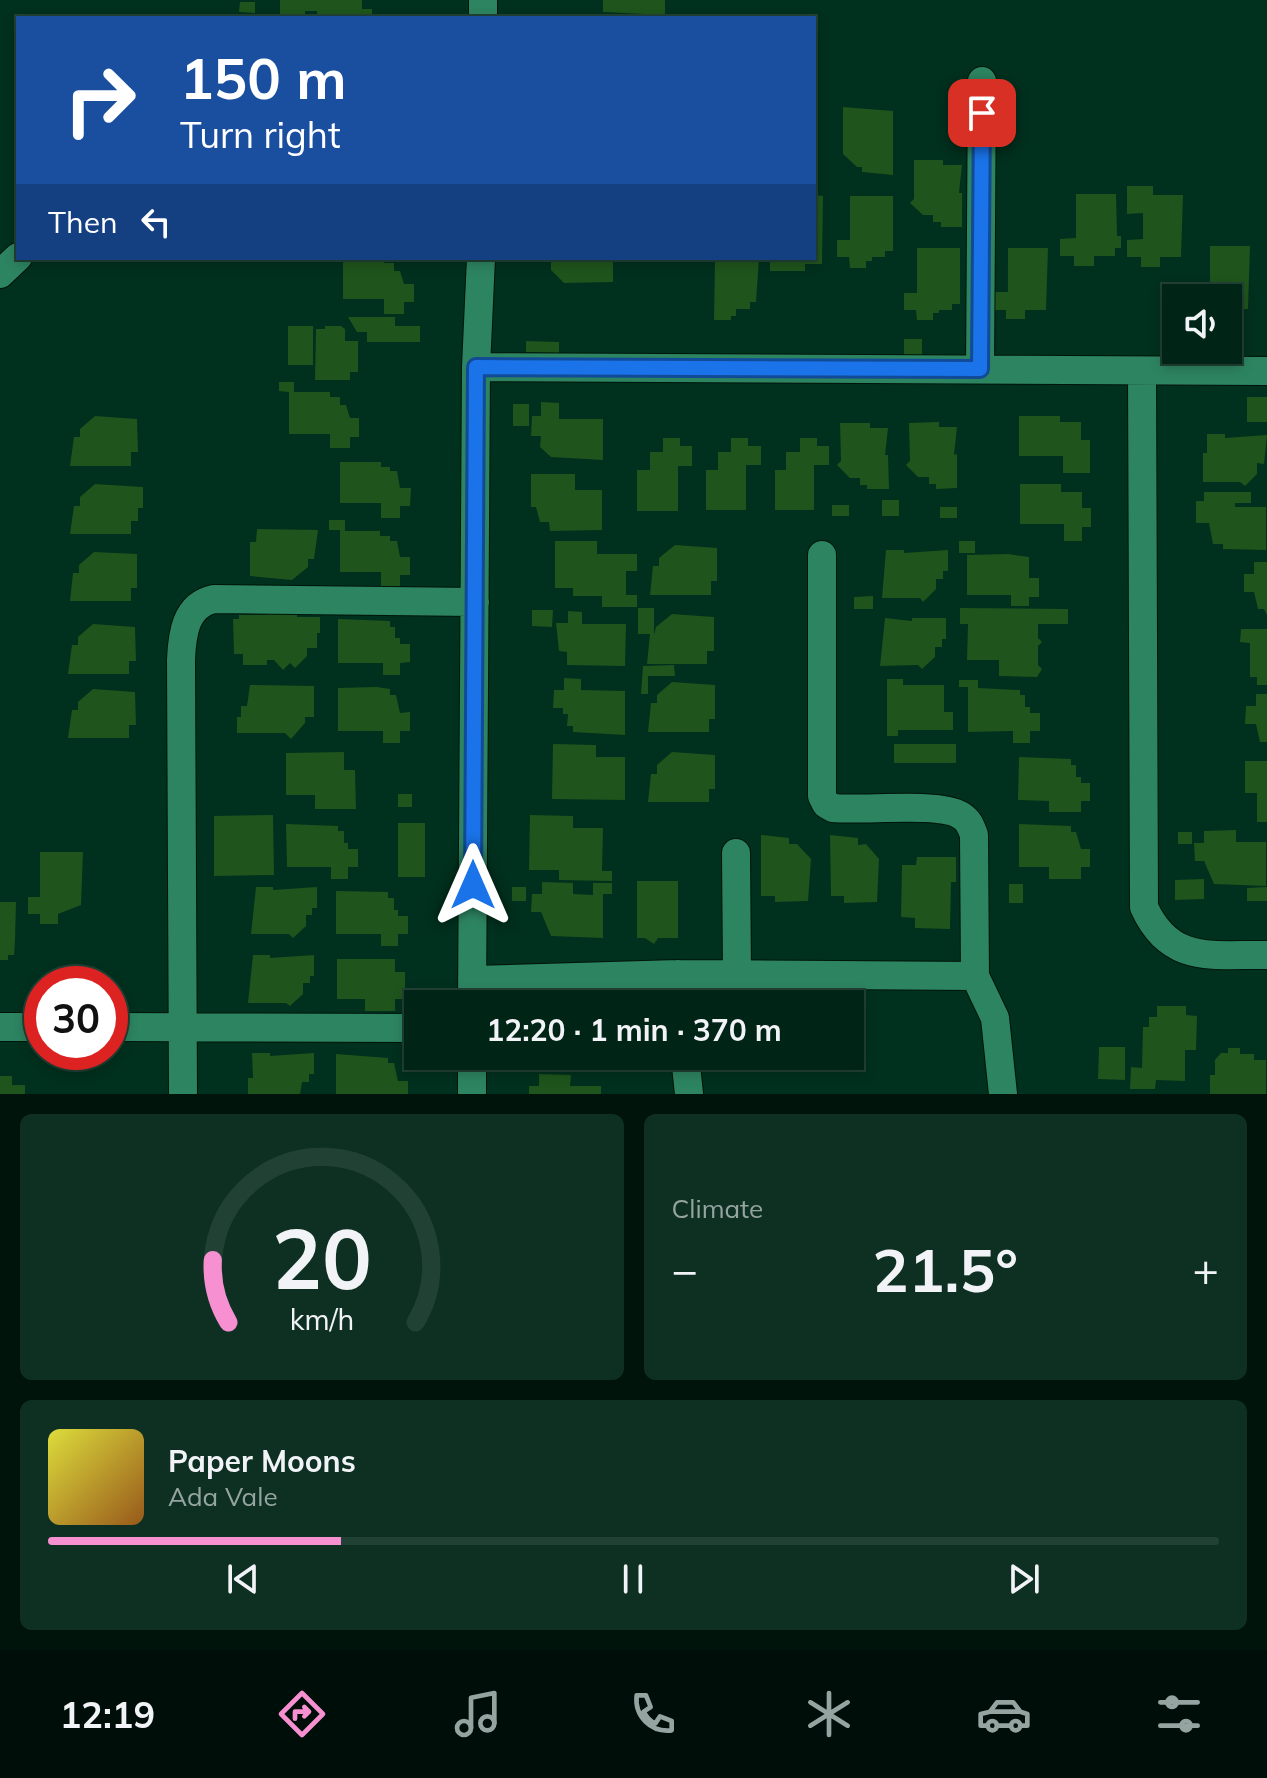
<!DOCTYPE html>
<html lang="en">
<head>
<meta charset="utf-8">
<style>
	body { margin:0; font-family:Mulish,sans-serif; background:#0e3023; color:#f1f3f6; height:100vh; display:flex; flex-direction:column; font-size:30px; white-space:nowrap }
	* { box-sizing:border-box; margin:0 }
	p { font-size:26px; color:#95a4a1 }
	.icon { flex:none; width:44px; height:44px; fill:none; stroke:currentColor; stroke-width:2; stroke-linecap:round; stroke-linejoin:round }
	.map { position:relative; height:1094px; overflow:hidden }
	.side { display:flex; flex-direction:column; gap:20px; padding:20px; background:#00140c; flex:1 }
	.side>* { flex:none }
	.banner { position:absolute; left:16px; top:16px; width:800px; height:244px; border-radius:0px; box-shadow:0 4px 12px #0003,0 0 0 2px #224135; background:#1a4fa0; color:#fff; overflow:hidden }
	.tools { position:absolute; left:1162px; top:284px; display:grid; gap:16px }
	.tools a { display:grid; place-items:center; width:80px; height:80px; border-radius:0px; background:#002416; box-shadow:0 4px 12px #0003,0 0 0 2px #224135; font-size:40px }
	.speed { position:absolute; left:24px; top:966px; display:flex; gap:16px; font-size:40px; font-weight:700; text-align:center }
	.speed>* { display:grid; place-content:center; width:104px; height:104px; border-radius:50%; background:#002416; box-shadow:0 4px 12px #0003,0 0 0 2px #224135; line-height:1 }
	.speed .limit { border:12px solid #d22; background:#fff; color:#111 }
	.pin { position:absolute; display:grid; place-items:center; width:68px; height:68px; color:#fff; margin:-34px; border-radius:16px; box-shadow:0 4px 12px #0006 }
	.me { position:absolute; width:88px; margin:-44px; rotate:0deg; stroke-linejoin:round; filter:drop-shadow(0 0 6px #0008) }
	.turn { display:flex; align-items:center; gap:28px; height:168px; padding:0 32px; font-size:36px }
	.turn .icon { width:104px; height:104px; stroke-width:2.5 }
	.turn b { display:block; font-size:56px; line-height:68px }
	.then { display:flex; align-items:center; height:76px; padding:0 32px; background:#0003; gap:16px; font-size:30px }
	.big { font-size:60px; font-weight:700; line-height:1.1 }
	.side .card { flex:1; display:flex; flex-direction:column; justify-content:center; gap:12px; min-width:0; padding:0 28px; border-radius:12px; background:#0e3023 }
	.side .dial { align-items:center; gap:0 }
	.dial svg { height:208px; overflow:visible; fill:none; stroke:#224135; stroke-width:7; stroke-linecap:round; text-anchor:middle }
	.dial text { fill:#f1f3f6; stroke:none }
	.song { display:flex; align-items:center; gap:24px }
	.cover { width:96px; height:96px; border-radius:12px; background:linear-gradient(135deg,hsl(60 70% 55%),hsl(30 70% 35%)) }
	.played { height:8px; border-radius:4px; background:linear-gradient(90deg,#f690d0 25%,#224135 25%) }
	.keys { display:flex; justify-content:space-around; direction:ltr }
	.heat { display:flex; justify-content:space-between; align-items:center; font-size:44px; direction:ltr }
	.side .tiles { flex:1; display:grid; gap:20px; grid-template-columns:1fr 1fr }
	.card:last-child { grid-column:span 2 }
	.trip { position:absolute; left:404px; top:990px; width:460px; height:80px; border-radius:0px; background:#002416; box-shadow:0 4px 12px #0003,0 0 0 2px #224135; font-weight:700; line-height:80px; text-align:center }
	.menu { display:flex; height:128px; justify-content:space-around; align-items:center; background:#000e09; color:#95a4a1 }
	.menu .icon { width:56px; height:56px }
	.menu .active { color:#f690d0 }
	.menu b { font-size:36px; color:#f1f3f6 }
	.map>svg:first-child { display:block }
</style>
</head>
<body>
<div class="map">
<svg width="1267" height="1094" viewBox="0 0 1267 1094">
	<rect width="100%" height="100%" fill="#00301e"/>
	<path fill="#1f541c" d="M280,0h82v9h10v9h-55v-7h-12v7h-25z
		M603,0h62v15l-62,-3z
		M240,2h15v11l-16,-1z
		M843,107l50,4v64l-31,-3v-5h-5l-14,-13z
		M914,160h29v5h19l-3,28h3v34h-21v-5h-8v-7h-10l-13,-12 4,-4z
		M1127,186h26v9h30l-2,62h-21v10h-19v-10h-14v-17l16,-1v-26l-16,1z
		M1076,194h40l1,42h4v12h-6v8h-21v10h-20v-10h-14v-17l16,-1z
		M814,195l9,1 -1,68h-17v7h-35v-13h44z
		M850,196h43v55h-8v6h-13v4h-6v7h-16l-1,-11h-12v-17h13z
		M1210,246h40l-2,63h-20v-11h-34v-7l16,-1z
		M917,248h43v56h-8v6h-13v3h-6v7h-16l-1,-10h-12v-17h13z
		M1008,248h40l-2,62h-21v9h-19v-9h-14v-18h16z
		M343,258h41v5h10v8h6l4,13h10v18h-10v12h-20v-15h-41z
		M542,258h71v24l-49,1 -13,-13v-9h-9z
		M715,258h44l-3,44h-6v7h-14v7h-5v4h-17z
		M348,317h47v9h25v16h-53v-10h-10z
		M288,326h25v39h-25z
		M325,326h16l4,3v12h13v31h-8v8h-35l1,-51h9z
		M904,339h18v16h-18z
		M526,341l33,1v11l-33,-1z
		M279,382h15v10h36v5h10v8h6l4,13h9v19h-9v11h-20v-14h-41v-42l-10,-1z
		M1247,397h20v25h-20z
		M541,402l18,1v16h44v41l-52,-3 -11,-10 1,-11h-10l1,-20h9z
		M513,404h16v22h-16z
		M95,416l42,3 1,33h-7v14h-61l4,-29h6v-8z
		M1019,416h41v6h21v18h9v33h-27v-17h-44z
		M939,422v5h18l-3,28 3,-1v34l-21,1v-5h-7v-7h-11l-12,-12 4,-4 -1,-38z
		M840,423h30v5h18l-3,27h3l1,34h-22v-4h-7v-7h-10l-13,-13 4,-4z
		M1207,434h18v4l42,-3 -3,29 -7,-1v11l-12,12 -5,-4h-37v-29h4z
		M663,438h17v8h12v20h-14v45h-41v-41h13v-18h13z
		M731,438h17v8h13v19h-15v45h-40v-40h12v-18h13z
		M800,438h17v8h12v19h-15v45h-39v-40h11v-18h14z
		M340,462h41v5h9v4h7l3,17h11l-1,18h-10v12h-19v-15h-41z
		M531,474h44v16h27v40l-52,1 -1,-9h-9l-4,-15h-5z
		M95,484l48,3v21h-5v13h-7v13h-61l4,-28h6v-9z
		M1020,484h41v8h21v16h9v19h-9v14h-18v-17h-44z
		M1204,492h47v11h-16v4h31v43l-43,-1v-5h-10l-4,-21h-13v-22h8z
		M882,500h17v16h-17z
		M832,505h17v11h-17z
		M940,507h17v11h-17z
		M329,520h16v11h35v5h10v5h7l3,16h10v18h-10v12h-19v-15h-41v-42h-11z
		M257,529l61,1 -4,29h-6v8l-16,13 -42,-4v-34h6z
		M555,541h42v13h40v17h-11v24h11v12h-35v-11h-29v-8h-18z
		M959,541h16v12h-16z
		M675,545l42,3v33h-6v14h-61l3,-29h6v-8z
		M886,550h18v3l44,-3v21h-5v8h-7v10l-13,13 -3,-4h-38z
		M94,552l43,2v34h-6v13h-61l3,-28h6v-8z
		M1008,554l21,3v21h10v19h-10v9h-18v-11h-44v-40z
		M1254,562h13v53l-3,-6h-6l-4,-17h-10v-18h10z
		M873,596v13h-19v-12z
		M638,608h16v27l2,-8 16,-13 42,3v34h-7v13h-60l3,-30h-12z
		M960,608l108,1v15h-30v14l4,4 -4,4v19l4,4 -5,8 -38,-1v-16h-32l1,-36h-8z
		M297,610v7h23v16h-3v15h-10v8l-12,12 -5,-5 -7,7 -9,-10h-7v5h-24v-11h-9l-1,-35h6v-4h28v-4z
		M532,610h21l-1,17 -20,-1z
		M568,611l14,1v12h44l-1,42 -58,-1v-13l-8,-1 -3,-28h12z
		M885,618l27,3v-3h34v21h-4v8h-7v10l-13,12 -4,-4 -38,1z
		M338,619l52,2v6h5v11h5v6h10v18l-10,1v12h-17v-12h-45z
		M93,624l42,3 1,34h-7v13h-61l4,-29h6v-8z
		M1241,629h26v56h-10v-8h-7v-34l-10,-1z
		M674,665l1,11h-27v18h-7l2,-28z
		M564,678l17,1v11l44,1v44l-52,-3v-6h-6l1,-12h-5v-6h-10l1,-18h10z
		M887,679h16v6h41v27h9v18h-55v6h-11z
		M959,680h19v8l42,2v5h5v12h5v6h10v18h-10v12h-17v-12l-45,1v-45h-9z
		M672,682l43,3v34h-6v13h-61l3,-29h6v-8z
		M250,685l64,1v31h-9v6l-14,16 -6,-6h-48v-16h4v-11h6z
		M377,687l13,2v6h6l4,18 10,-1v19h-10v12h-17v-12h-45v-43z
		M93,689l42,3 1,33h-7v13h-61l4,-28h6v-8z
		M1256,694h11v48h-7l-4,-18h-11l1,-18h10z
		M553,744l43,1v12h29v43l-73,-1z
		M894,744h62v19h-62z
		M344,752v18h11l1,39h-41v-14h-29v-42z
		M672,752l43,3v34h-6v13h-61l3,-28h6v-9z
		M1019,757l52,2v6h5v12h5v6h9v18h-9v11h-32v-11l-31,-1z
		M1245,761h22v61h-10v-29h-12z
		M398,794h14v13h-14z
		M273,815l1,60 -60,1v-60z
		M530,815l43,1v12h30l-1,43h10v10l-53,-1v-10h-30z
		M398,823h27v54h-27z
		M286,824l52,2v5h6v12h4v6h10v18h-10v12h-17v-12h-44z
		M1019,824l52,2v6h5l5,17h9v18h-9v12h-32v-12h-30z
		M1236,830v12h30v44l-52,-2 -10,-23h-9l-1,-18h10v-12z
		M1178,832h14v12h-14z
		M761,835l28,3v6h8l14,15 -3,42 -33,1v-6h-14z
		M830,835l28,3v7l8,-1 13,15 -2,43 -33,1v-7h-13z
		M40,852h43l-2,53 -23,9v10h-18v-10h-12v-17h12z
		M917,857h39v25h-5l-1,47 -35,-1v-10l-14,-1 1,-52h14z
		M1204,879v20l-29,1v-20z
		M637,881h41v57h-20l-4,6 -9,-6h-8z
		M542,882l31,1v11l20,1v-12h19v11h-9v44l-52,-2 -10,-24h-10l1,-18h10z
		M1009,884h14v19h-14z
		M256,887h17v3l44,-3v21h-5v7h-6v11l-13,12 -4,-4h-38z
		M512,887h14v14h-14z
		M1267,887v14h-20v-13z
		M336,891l52,1v6h6v12h4v6h10v18h-10v12h-17v-12h-45z
		M0,902h16l-1,39 -1,14h-6v5h-8z
		M253,955h17v3l44,-3v21h-4v7h-7v11l-13,12 -4,-3h-38z
		M337,959h58v13h10v27h-10v12h-30v-12h-28z
		M409,1000h17v4h-8v14h-9z
		M1157,1006h29v9l11,1 -1,34h-11v31l-29,-1 -1,9h-25l1,-22 11,1 1,-41h6v-10h8z
		M1099,1047h26v33l-27,-1z
		M1228,1048h12v6h14v6h12v34h-56v-19h5v-15l6,-7h7z
		M252,1053h18v3l44,-3v21h-5v8h-7l-2,12h-52v-16h5z
		M336,1054l52,4v5h6l4,18h10v13h-72z
		M725,1056h50v13h-50z
		M539,1074l32,1 -1,11h31v8h-72v-8h10z
		M0,1076h12v9h13v9h-25z"/>
	<g fill="none" stroke-linecap="round" stroke-linejoin="round">
		<g stroke="#00150b" stroke-width="30">
			<path id="street" d="M483,0v18
				M0,274l18,-17
				M476,367l791,4
				M980,369l2,-288
				M1142,371l2,536c26,58 69,47 123,48
				M822,555v241l4,8 7,4c30,3 106,-6 127,7 9,5 11,12 14,20l1,141 20,42 8,76
				M736,853l1,121
				M678,974l2,30
				M473,980l205,-6 297,2
				M472,1004l4,-637 5,-109
				M0,1027h42
				M110,1027l308,1
				M685,1056l4,38
				M183,1094l-2,-434c1,-25 4,-55 33,-61l261,3
				M472,1094v-38"/>
		</g>
		<use href="#street" stroke="#2d8461" stroke-width="28"/>
	</g>
	<g fill="none" stroke-linecap="round" stroke-linejoin="round">
		<g stroke="#114b97" stroke-width="20">
			<path id="route" d="M473,885l3,-518 504,2 2,-256"/>
		</g>
		<use href="#route" stroke="#1a73e8" stroke-width="14"/>
	</g>
</svg>
<div class="tools">
<a><svg class="icon" aria-label="sound" viewBox="0 0 24 24"><path d="M4 9h4l5-4v14l-5-4H4zM17 9q2 3 0 6"/></svg></a>
</div>
<div class="speed"><div class="limit">30</div></div>
<div class="pin" style="left:982px;top:113px;background:#d93025"><svg class="icon" aria-label="arrive" viewBox="0 0 24 24"><path d="M6 21V4h12l-3 4 3 4H6"/></svg></div>
<svg class="me" style="left:473px;top:885px" viewBox="-20 -20 40 40"><path d="M0-17L14 15 0 8-14 15z" fill="#1a73e8" stroke="#fff" stroke-width="4"/></svg>
<div class="trip">12:20 · 1 min · 370 m</div>
<div class="banner">
<div class="turn"><svg class="icon" aria-label="right" viewBox="0 0 24 24"><path d="M7 20v-9h11M14 6l5 5-5 5"/></svg><div><b>150 m</b>Turn right</div></div>
<div class="then">Then<svg class="icon" aria-label="left" viewBox="0 0 24 24"><path d="M17 20v-9H6M10 6l-5 5 5 5"/></svg></div>
</div>
</div>
<section class="side">
<div class="tiles">
<div class="card dial"><svg viewBox="0 0 100 80">
<path d="M14 69A42 42 0 1 1 86 69"/>
<path d="M14 69A42 42 0 0 1 8 45" stroke="#f690d0"/>
<text x="50" y="56" font-size="32" font-weight="700">20</text>
<text x="50" y="72" font-size="11">km/h</text>
</svg></div>
<div class="card"><p>Climate</p>
<div class="heat"><a>−</a><b class="big">21.5°</b><a>+</a></div>
</div>
<div class="card">
<div class="song"><i class="cover"></i><div><b>Paper Moons</b><p>Ada Vale</p></div></div>
<div class="played"></div>
<div class="keys"><svg class="icon" aria-label="previous" viewBox="0 0 24 24"><path d="M18 5L8 12l10 7zM5 5v14"/></svg><svg class="icon" aria-label="pause" viewBox="0 0 24 24"><path d="M8 5v14M16 5v14"/></svg><svg class="icon" aria-label="next" viewBox="0 0 24 24"><path d="M6 5l10 7-10 7zM19 5v14"/></svg></div>
</div>
</div>
</section>
<nav class="menu">
<b>12:19</b>
<svg class="icon active" aria-label="directions" viewBox="0 0 24 24"><path d="M12 3l9 9-9 9-9-9zM9 14v-3h6M13 9l2 2-2 2"/></svg>
<svg class="icon" aria-label="music" viewBox="0 0 24 24"><path d="M9 18V5l10-2v13"/><circle cx="6" cy="18" r="3"/><circle cx="16" cy="16" r="3"/></svg>
<svg class="icon" aria-label="phone" viewBox="0 0 24 24"><path d="M5 4h4l2 5-3 2q2 4 5 5l2-3 5 2v4C11 20 4 13 5 4z"/></svg>
<svg class="icon" aria-label="climate" viewBox="0 0 24 24"><path d="M12 3v18M4 7l16 10M4 17L20 7"/></svg>
<svg class="icon" aria-label="car" viewBox="0 0 24 24"><path d="M5 17H2v-5l4-1 3-4h7l3 4 3 1v5h-3M9 17h6M6 11h13"/><circle cx="7" cy="17" r="2"/><circle cx="17" cy="17" r="2"/></svg>
<svg class="icon" aria-label="filters" viewBox="0 0 24 24"><path d="M4 7h16M4 17h16"/><circle cx="9" cy="7" r="2"/><circle cx="15" cy="17" r="2"/></svg>
</nav>
</body>
</html>
